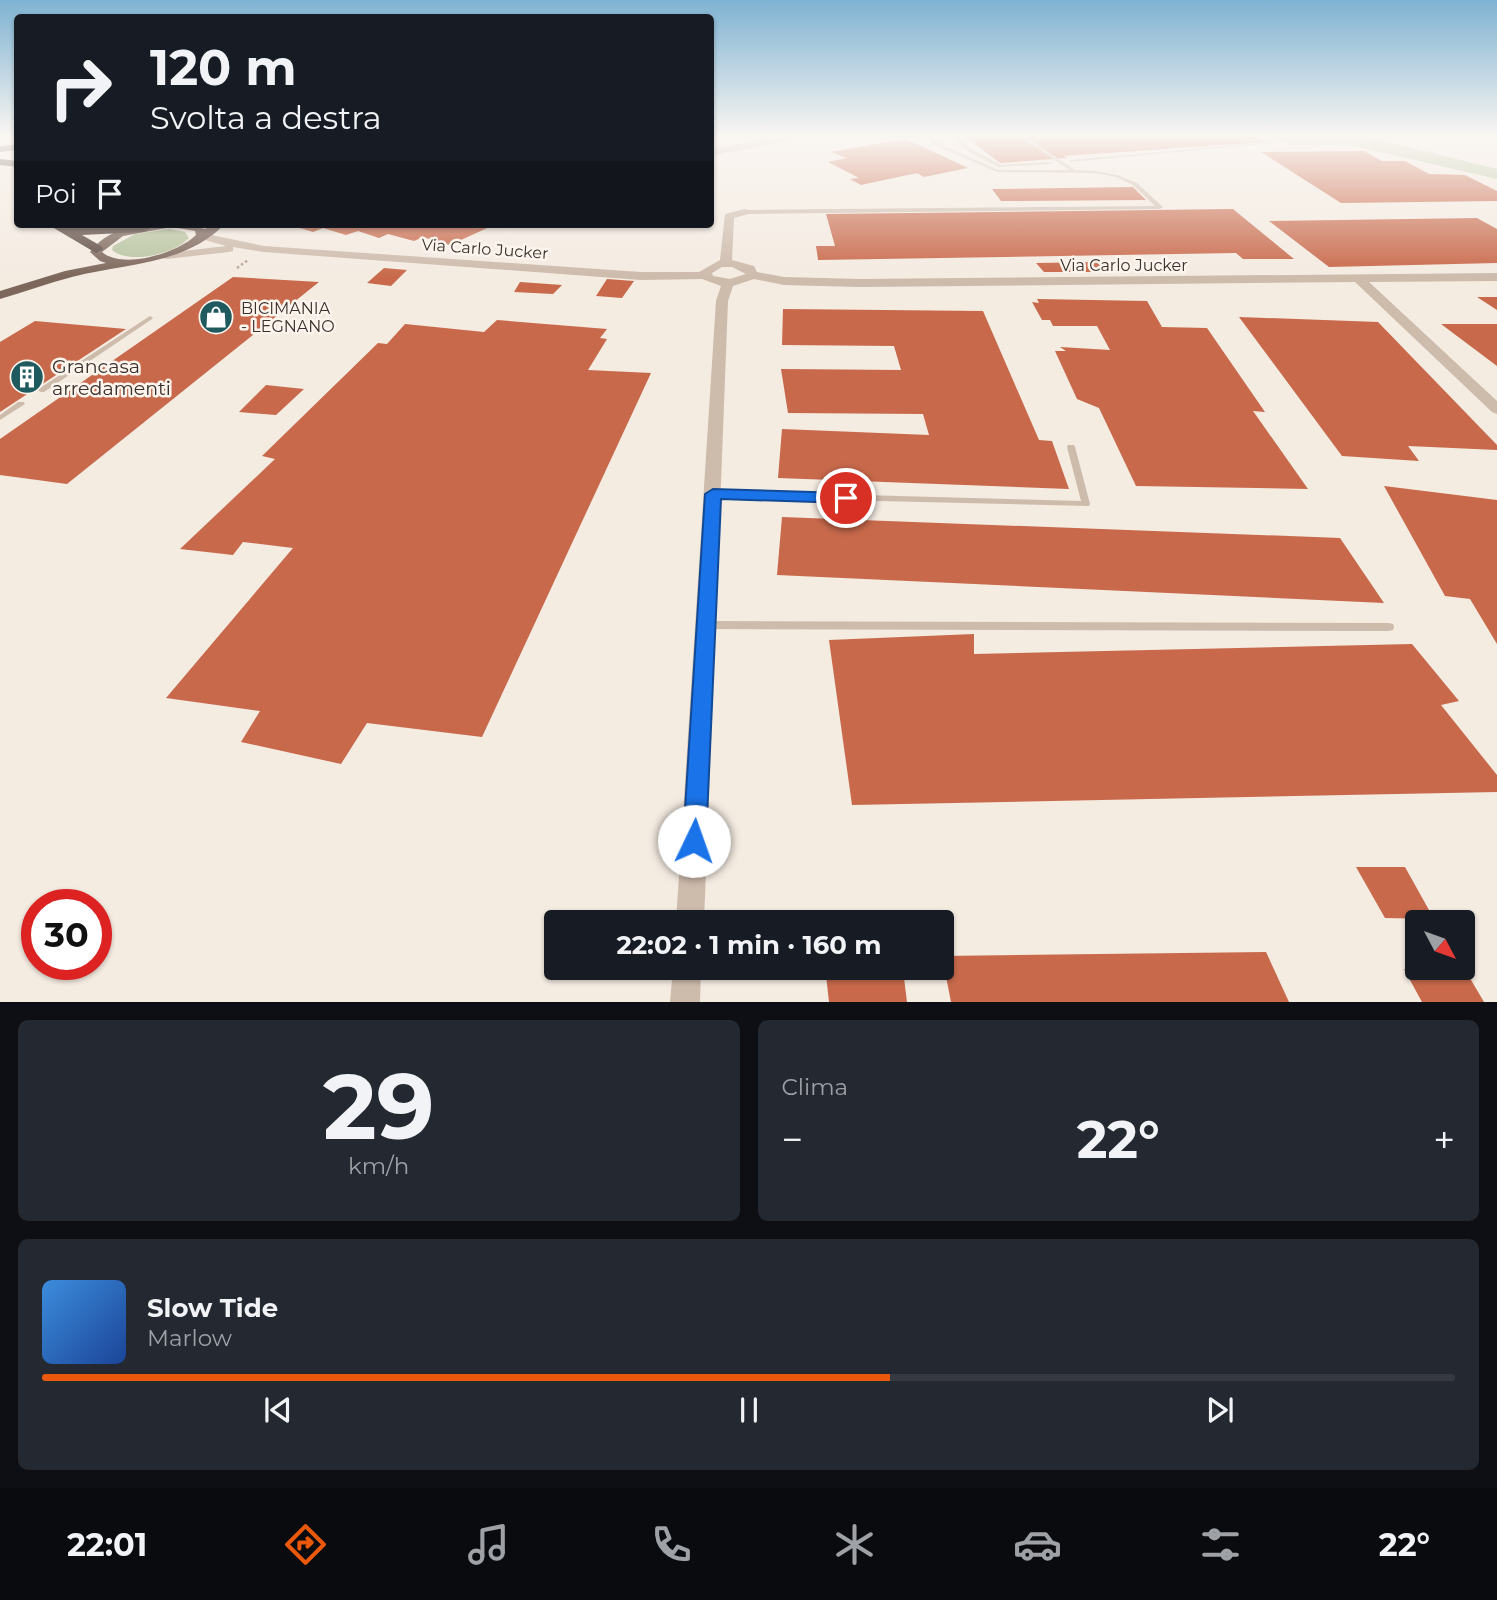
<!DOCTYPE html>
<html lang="it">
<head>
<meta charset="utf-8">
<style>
	body { margin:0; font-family:Montserrat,sans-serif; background:#242831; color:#f1f3f6; height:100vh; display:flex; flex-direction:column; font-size:26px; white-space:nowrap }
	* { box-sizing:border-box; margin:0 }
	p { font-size:23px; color:#9ea1a6 }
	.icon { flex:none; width:38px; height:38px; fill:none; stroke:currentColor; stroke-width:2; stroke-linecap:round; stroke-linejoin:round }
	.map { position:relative; height:1002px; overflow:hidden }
	.drawer { display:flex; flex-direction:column; gap:18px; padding:18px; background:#0d0f14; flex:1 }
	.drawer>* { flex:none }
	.guide { position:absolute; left:14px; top:14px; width:700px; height:214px; border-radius:7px; box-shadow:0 2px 5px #0004; background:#171b24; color:#f1f3f6; overflow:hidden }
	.needle { width:46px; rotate:131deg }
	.fabs { position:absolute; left:1405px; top:910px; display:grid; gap:14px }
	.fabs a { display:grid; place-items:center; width:70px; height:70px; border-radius:7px; background:#171b24; box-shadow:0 2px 5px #0004; font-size:35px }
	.speed { position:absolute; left:21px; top:889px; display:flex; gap:14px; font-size:35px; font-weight:700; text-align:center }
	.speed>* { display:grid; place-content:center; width:91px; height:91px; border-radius:50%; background:#171b24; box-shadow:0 2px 5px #0004; line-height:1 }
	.speed .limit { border:10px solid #d22; background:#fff; color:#111 }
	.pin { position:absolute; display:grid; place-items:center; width:60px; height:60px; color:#fff; margin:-30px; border:4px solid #fff; border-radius:50%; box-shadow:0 2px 7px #0007 }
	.me { position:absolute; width:77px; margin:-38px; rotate:3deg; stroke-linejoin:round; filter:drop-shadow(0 0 5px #0008) }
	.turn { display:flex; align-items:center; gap:24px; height:147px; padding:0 21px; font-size:32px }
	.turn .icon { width:91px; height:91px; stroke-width:2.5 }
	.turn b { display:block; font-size:49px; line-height:60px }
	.then { display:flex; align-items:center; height:66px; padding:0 21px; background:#0003; gap:14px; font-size:26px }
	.big { font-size:52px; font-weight:700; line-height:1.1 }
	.drawer .tile { flex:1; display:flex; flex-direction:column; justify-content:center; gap:10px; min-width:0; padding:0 24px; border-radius:10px; background:#242831 }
	.drawer .dial { align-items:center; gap:0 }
	.dial b { font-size:91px; line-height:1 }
	.song { display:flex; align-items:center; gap:21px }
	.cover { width:84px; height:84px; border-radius:10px; background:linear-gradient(135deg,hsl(210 70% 55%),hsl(220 70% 35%)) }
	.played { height:7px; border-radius:4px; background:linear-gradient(90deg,#ea580c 60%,#363941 60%) }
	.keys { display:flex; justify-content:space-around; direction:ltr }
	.heat { display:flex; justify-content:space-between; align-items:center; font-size:38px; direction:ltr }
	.drawer .tiles { flex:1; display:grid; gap:18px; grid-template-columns:1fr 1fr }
	.tile:last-child { grid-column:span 2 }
	.trip { position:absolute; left:544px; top:910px; width:410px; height:70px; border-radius:7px; background:#171b24; box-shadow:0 2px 5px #0004; font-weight:700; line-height:70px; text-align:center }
	.dock { display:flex; height:112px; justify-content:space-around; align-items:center; background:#090b0e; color:#9ea1a6 }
	.dock .icon { width:49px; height:49px }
	.dock .on { color:#ea580c }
	.dock b { font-size:32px; color:#f1f3f6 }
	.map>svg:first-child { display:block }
</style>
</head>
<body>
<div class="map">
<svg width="1497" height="1002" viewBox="0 0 1497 1002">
	<rect width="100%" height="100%" fill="#f4ebe1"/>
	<path fill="#b8c4a0" d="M1274,137h93l130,32v10l-151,-35 -54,1z
		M169,229l16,3 4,6c-15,16 -59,27 -77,12l1,-4 22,-12z"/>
	<path fill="#c8694b" d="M966,137h290l10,5 -202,14 3,2 -67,5z
		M906,139l62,29 -44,9 -7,-4 -56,12 -11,-6 9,-1 -31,-16 19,-4 -16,-6z
		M1364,151l18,10h23l24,13 36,1 32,16v10l-156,2 -80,-51z
		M1133,187l13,13 -145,1 -9,-12z
		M1233,209l61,50h-51l-7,-6 -418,7 -2,-14h19l-9,-32z
		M1477,218l20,11v34l-168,4 -60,-46z
		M496,224l-46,21 -27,-8 -9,4 -26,-7 -9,4 -21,-7 -12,4 -23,-7 -10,4 -23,-7z
		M1100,262l9,10h-65l-8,-9z
		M384,268l23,2 -16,16 -24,-3z
		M233,277l86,5 -252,202 -67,-9v-36z
		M607,279l27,2 -12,17 -26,-2z
		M520,282l42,3 -9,9 -39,-2z
		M1477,297h20v13z
		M1037,299l110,2 15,26 45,1 58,84 -12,-1 55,78 -172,-3 -37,-78 -22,-9 -22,-48h11l-6,-4 50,3 -13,-24h-44l-3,-6h-8l-10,-18 7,1z
		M783,309l200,2 56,129 13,1 17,48 -291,-11 4,-49 147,6 -6,-21 -135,-1 -7,-44 120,1 -7,-24 -112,-1z
		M1239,317l139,5 119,123v5l-89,-4 11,15 -77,-5z
		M497,320l110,9 -7,9 7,1 -19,31 63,3 -169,364 -115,-14 -26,41 -100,-22 19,-31 -94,-13 127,-150 -50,-6 -10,13 -53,-6 95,-90 -13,-3 116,-113 9,1 18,-20 79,8z
		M35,321l91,8 -126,83v-70z
		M1441,324h56v42z
		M266,385l38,4 -28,26 -37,-3z
		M1384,486l113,14v144l-27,-45 -25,-3z
		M782,517l558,21 44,65 -607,-28z
		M974,634v20l438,-10 47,57 -18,4 56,70v17l-645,13 -23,-165z
		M1356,867h49l29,52 -49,-1z
		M1266,952l23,50h-338l-9,-46z
		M1461,968h3l20,34h-62l-18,-33z
		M903,970l4,32h-78l-3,-27z"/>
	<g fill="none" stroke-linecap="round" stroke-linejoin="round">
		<path stroke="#b9a596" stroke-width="2.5" stroke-dasharray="2.5 2.5" stroke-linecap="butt" d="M237,268l11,-8"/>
		<path fill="#cdbbac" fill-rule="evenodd" d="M929,137h4l3,5 62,28h71l-48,-33h5l49,33 20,1 22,4 20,8 26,24 -3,2 -415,5 -3,-2 3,-2 410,-4 -22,-21 -17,-8 -21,-4 -98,-1 -65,-28z
			M952,137h5l13,11 31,17 50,-3 2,1 -2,1 -53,3 -32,-17z
			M1263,137h5l7,6 -205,19 -2,-1 2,-1 199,-18z
			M150,316l3,2 -1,1 -108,73h-3l-4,-2z
			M18,402h6l1,2 -25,16v-5z
			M1068,445h6l1,2 15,57 -1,2 -376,-9 -4,-3 4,-3 368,10 -14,-54z
			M707,621l682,2 4,1 1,3 -1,3 -4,1 -682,-2 -4,-1 -1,-3 1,-3z"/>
		<path fill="#cdbbac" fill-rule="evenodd" d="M772,137l-3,3 38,-3 -97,19v-6z
			M745,209l5,3 -1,2 -15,4 -2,42 22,6 3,6 27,5 76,2 637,-6v8l-128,1 128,119v13l-5,-2 -137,-130 -495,5 -76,-2 -30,-6 -21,7 -5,15 -24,621h-28l40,-621 5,-15 -19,-7 -61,1 -377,-28 -31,-5v4l-4,1 -63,7 -6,-3 6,-3 60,-7 -28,-8 -1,-2 5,-3 62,13 377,26h58l21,-12 5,-46zM722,267h10l14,7 -16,5 -17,-3 -1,-3z
			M673,968h28l-1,34h-30z"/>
		<path fill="#7d675c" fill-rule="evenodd" d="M144,224h45l16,5 8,-5h12c-42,42 -99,39 -153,53 -24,6 -48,15 -72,22v-8l65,-20 41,-8 -6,-2 -10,-9c14,-18 32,-24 54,-28zM172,227l23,4 1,4c-18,18 -73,35 -94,17l21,-16z"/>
		<path fill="#5c4a42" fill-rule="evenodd" d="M18,144v6l-18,2v-6z
			M0,159l18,2v6l-18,-2z
			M47,224l52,4 45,-4 6,4 -6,4 -62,3 19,11 2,3 -7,4z"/>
	</g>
	<linearGradient id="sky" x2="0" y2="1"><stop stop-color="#7eb2d2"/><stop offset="0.49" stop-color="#faf6f2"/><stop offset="1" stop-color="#faf6f2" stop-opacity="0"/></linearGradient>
	<rect width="1497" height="277" fill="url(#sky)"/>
	<path fill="#1a73e8" stroke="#114b97" stroke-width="2" d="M713,489l133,4 8,5 -8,5 -125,-4 -15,342 -3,8 -9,3 -8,-3 -3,-8 22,-347z"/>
	<defs>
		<g id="shop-disc" transform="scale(1.75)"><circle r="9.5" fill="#1f5a5e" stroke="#fbf5ee"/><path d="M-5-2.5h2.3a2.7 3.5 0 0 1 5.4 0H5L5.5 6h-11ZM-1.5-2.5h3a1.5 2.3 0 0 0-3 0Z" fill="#fff"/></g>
		<g id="building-disc" transform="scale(1.75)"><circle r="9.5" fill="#1f5a5e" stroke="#fbf5ee"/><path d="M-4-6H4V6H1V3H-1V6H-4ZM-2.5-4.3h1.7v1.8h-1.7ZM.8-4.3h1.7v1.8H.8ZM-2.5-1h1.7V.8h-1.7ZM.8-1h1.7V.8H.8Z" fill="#fff"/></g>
	</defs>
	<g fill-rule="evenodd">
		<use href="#shop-disc" x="216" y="317"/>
		<use href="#building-disc" x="27" y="377"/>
	</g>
	<g text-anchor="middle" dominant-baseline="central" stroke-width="5" stroke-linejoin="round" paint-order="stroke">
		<g font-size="16" fill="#3b302b" stroke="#fbf5ee">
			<text transform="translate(485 249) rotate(4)">Via Carlo Jucker</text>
			<text x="1124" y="265">Via Carlo Jucker</text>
		</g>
		<g font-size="16" fill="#3b302b" stroke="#fbf5ee" text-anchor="start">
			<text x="241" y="308">BICIMANIA<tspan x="241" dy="18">- LEGNANO</tspan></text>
		</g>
		<g font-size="19" fill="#3b302b" stroke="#fbf5ee" text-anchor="start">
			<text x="52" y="366">Grancasa<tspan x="52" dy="22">arredamenti</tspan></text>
		</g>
	</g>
</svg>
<div class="fabs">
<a><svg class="needle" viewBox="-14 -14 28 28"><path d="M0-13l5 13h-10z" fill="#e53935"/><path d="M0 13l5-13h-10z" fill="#9ea1a6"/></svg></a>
</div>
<div class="speed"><div class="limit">30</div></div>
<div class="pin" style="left:846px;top:498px;background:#d93025"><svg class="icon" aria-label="arrive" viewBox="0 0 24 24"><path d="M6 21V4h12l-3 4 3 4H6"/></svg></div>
<svg class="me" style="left:694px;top:841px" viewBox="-20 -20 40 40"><circle r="19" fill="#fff"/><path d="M0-13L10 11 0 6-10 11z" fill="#1a73e8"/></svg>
<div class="trip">22:02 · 1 min · 160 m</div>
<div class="guide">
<div class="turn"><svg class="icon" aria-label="right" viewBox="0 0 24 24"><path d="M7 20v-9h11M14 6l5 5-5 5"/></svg><div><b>120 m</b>Svolta a destra</div></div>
<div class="then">Poi<svg class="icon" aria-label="arrive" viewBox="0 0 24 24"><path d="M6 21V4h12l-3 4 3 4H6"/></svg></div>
</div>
</div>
<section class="drawer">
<div class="tiles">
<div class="tile dial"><b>29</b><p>km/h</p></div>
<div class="tile"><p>Clima</p>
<div class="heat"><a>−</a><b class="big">22°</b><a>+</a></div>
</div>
<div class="tile">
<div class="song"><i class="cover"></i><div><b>Slow Tide</b><p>Marlow</p></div></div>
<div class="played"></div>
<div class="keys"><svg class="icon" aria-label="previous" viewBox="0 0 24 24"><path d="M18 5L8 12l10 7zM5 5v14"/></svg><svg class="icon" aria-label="pause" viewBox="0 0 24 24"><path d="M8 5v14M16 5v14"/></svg><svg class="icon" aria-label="next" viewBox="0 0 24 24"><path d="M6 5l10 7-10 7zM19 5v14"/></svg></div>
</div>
</div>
</section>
<nav class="dock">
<b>22:01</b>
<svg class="icon on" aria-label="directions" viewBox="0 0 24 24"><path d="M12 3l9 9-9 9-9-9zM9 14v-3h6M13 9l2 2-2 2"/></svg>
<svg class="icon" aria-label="music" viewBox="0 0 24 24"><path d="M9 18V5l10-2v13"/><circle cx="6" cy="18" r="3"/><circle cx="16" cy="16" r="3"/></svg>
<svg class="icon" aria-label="phone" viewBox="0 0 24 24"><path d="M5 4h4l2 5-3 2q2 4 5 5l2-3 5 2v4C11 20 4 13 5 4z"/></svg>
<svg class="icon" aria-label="climate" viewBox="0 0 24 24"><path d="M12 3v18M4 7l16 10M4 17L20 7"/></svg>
<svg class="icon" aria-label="car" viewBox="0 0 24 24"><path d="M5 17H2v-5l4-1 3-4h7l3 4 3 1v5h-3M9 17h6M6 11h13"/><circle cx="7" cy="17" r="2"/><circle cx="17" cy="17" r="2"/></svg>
<svg class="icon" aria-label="filters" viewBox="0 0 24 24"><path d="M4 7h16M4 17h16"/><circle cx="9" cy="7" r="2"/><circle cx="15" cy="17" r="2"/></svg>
<b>22°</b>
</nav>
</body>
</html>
